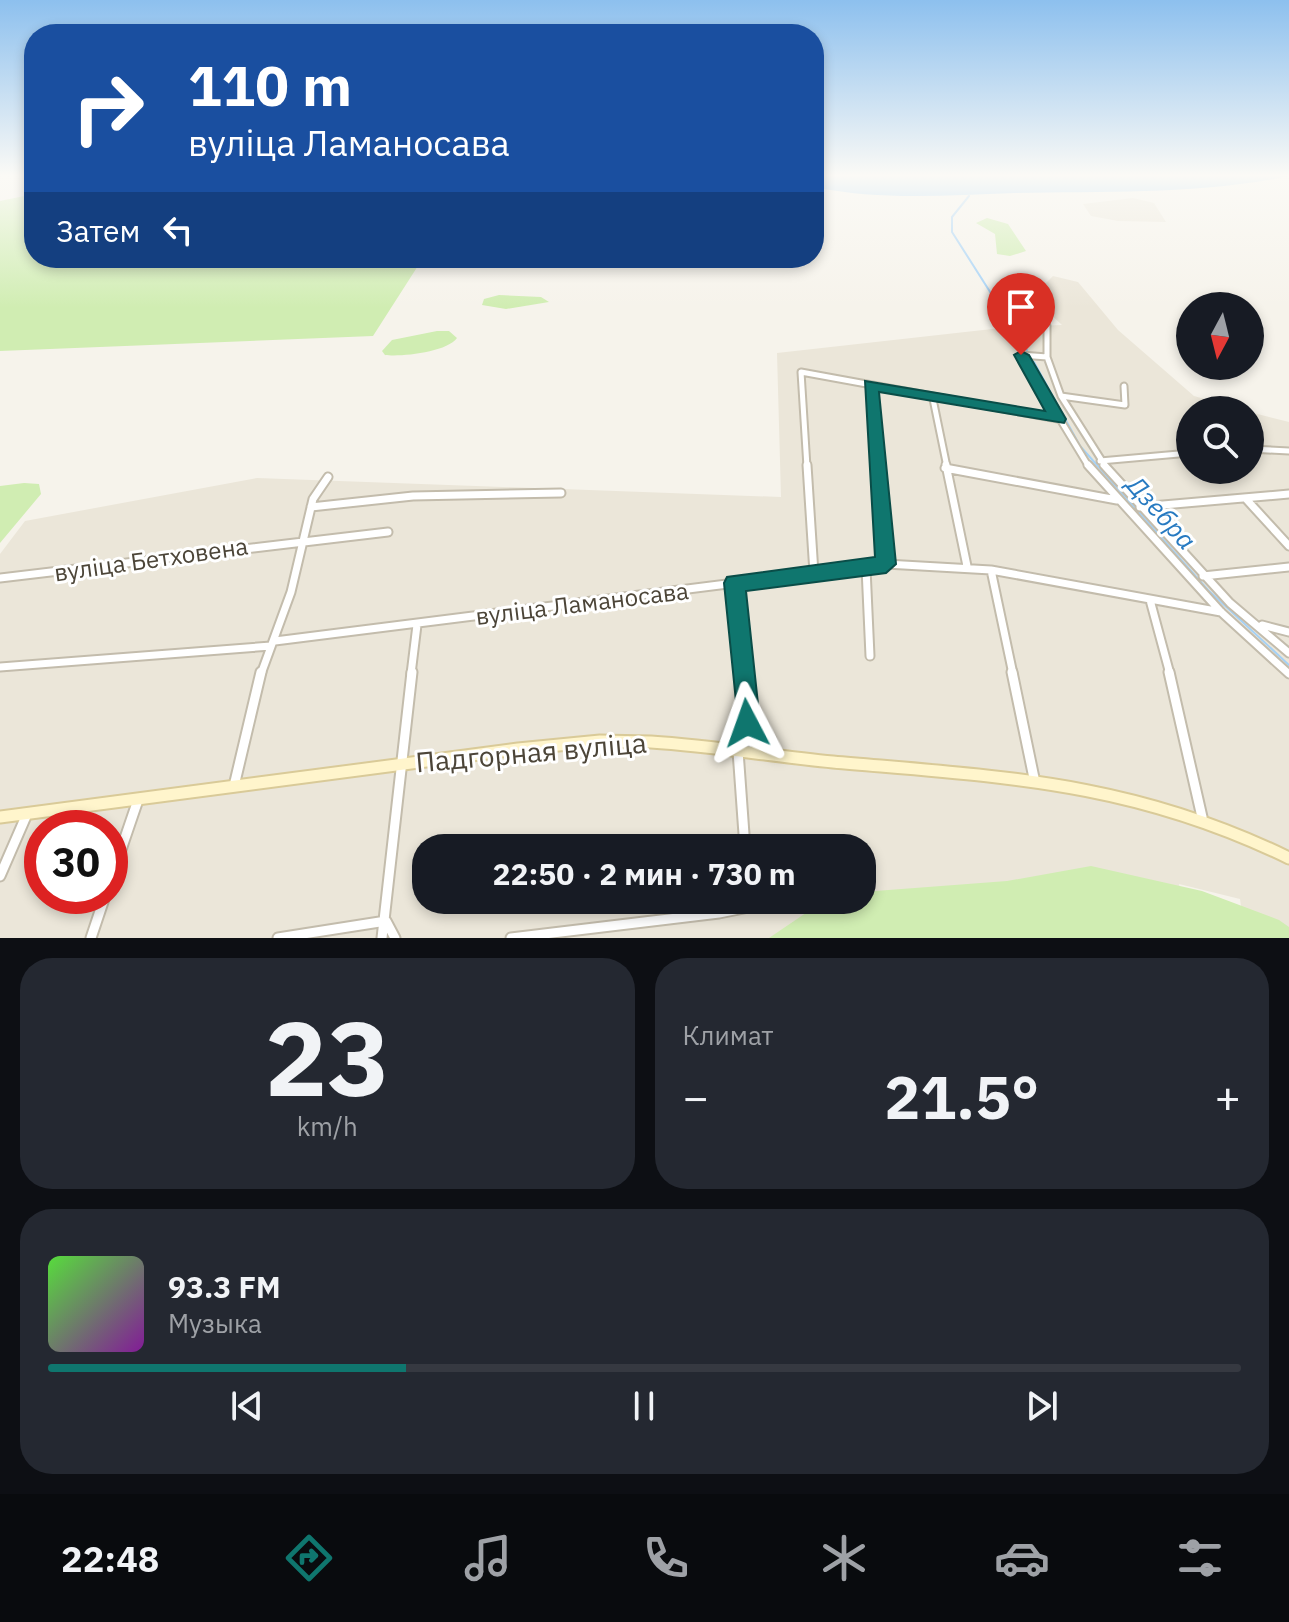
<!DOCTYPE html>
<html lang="ru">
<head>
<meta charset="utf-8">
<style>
	body { margin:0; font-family:"IBM Plex Sans",sans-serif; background:#242831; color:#f1f3f6; height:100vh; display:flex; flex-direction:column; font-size:30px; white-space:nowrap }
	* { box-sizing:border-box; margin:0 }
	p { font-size:26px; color:#9ea1a6 }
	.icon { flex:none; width:44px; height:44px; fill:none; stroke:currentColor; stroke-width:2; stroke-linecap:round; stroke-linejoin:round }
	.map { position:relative; height:938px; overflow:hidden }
	.panel { display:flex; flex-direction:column; gap:20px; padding:20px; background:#0d0f14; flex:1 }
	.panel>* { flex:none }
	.guide { position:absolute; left:24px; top:24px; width:800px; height:244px; border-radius:32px; box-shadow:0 4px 12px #0003; background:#1a4fa0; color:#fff; overflow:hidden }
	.needle { width:52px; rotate:187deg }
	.fabs { position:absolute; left:1176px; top:292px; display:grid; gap:16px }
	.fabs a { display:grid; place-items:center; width:88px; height:88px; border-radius:50%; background:#171b24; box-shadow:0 4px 12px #0003; font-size:40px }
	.speed { position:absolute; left:24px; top:810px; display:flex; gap:16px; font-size:40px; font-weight:700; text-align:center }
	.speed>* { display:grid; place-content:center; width:104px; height:104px; border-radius:50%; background:#171b24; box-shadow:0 4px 12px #0003; line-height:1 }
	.speed .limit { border:12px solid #d22; background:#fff; color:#111 }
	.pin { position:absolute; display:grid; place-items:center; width:68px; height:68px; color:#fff; margin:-82px -34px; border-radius:50% 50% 50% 0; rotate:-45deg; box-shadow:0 0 8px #0007 }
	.pin .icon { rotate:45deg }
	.me { position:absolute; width:88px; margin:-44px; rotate:356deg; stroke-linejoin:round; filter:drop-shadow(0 0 6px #0008) }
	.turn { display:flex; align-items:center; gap:28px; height:168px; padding:0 32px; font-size:36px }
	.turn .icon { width:104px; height:104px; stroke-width:2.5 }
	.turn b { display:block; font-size:56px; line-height:68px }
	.then { display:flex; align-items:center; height:76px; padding:0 32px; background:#0003; gap:16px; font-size:30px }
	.big { font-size:60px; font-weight:700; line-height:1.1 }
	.panel .tile { flex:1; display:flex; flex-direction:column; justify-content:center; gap:12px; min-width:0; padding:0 28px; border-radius:32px; background:#242831 }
	.panel .dial { align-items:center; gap:0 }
	.dial b { font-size:104px; line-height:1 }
	.song { display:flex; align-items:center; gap:24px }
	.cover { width:96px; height:96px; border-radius:12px; background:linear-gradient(135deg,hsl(110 70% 55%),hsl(290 70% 35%)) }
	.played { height:8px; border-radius:4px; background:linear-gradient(90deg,#0f766e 30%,#363941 30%) }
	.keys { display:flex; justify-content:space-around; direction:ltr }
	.heat { display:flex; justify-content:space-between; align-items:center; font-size:44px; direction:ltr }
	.panel .tiles { flex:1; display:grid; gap:20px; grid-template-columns:1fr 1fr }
	.tile:last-child { grid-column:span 2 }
	.trip { position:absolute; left:412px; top:834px; width:464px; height:80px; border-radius:32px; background:#171b24; box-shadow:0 4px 12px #0003; font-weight:700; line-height:80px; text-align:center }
	.tab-bar { display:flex; height:128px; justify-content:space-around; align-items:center; background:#090b0e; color:#9ea1a6 }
	.tab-bar .icon { width:56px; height:56px }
	.tab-bar .on { color:#0f766e }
	.tab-bar b { font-size:36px; color:#f1f3f6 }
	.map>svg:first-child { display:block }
</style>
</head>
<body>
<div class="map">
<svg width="1289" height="938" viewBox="0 0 1289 938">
	<rect width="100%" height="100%" fill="#f6f3eb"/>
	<path fill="#ebe6d9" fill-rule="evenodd" d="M1133,198l21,5 12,19 -48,-1 -27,-5 -8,-12z
		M1053,276l25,6 40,48 76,66 49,14h-53v60h60v-58l39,10v510l-47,-19 -2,-14 -61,-15 4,24 -337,30h-846v-384l25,-33 232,-43 524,19 -4,-144 233,-26 52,-2 -30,-28zM42,828h68v68h-68zM426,848h436v52h-436z"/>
	<path fill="#d0edb2" d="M34,194v64h389l-50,78 -373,15v-150z
		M987,218l21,6 18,27 -16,5 -13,-2 -2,-20 -19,-11z
		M499,295l42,2 8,5 -43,7 -24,-4 2,-6z
		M437,331h12l8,7c-10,14 -55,19 -72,17l-3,-4 10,-11z
		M24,483l15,1 2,10 -41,49v-57z
		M1091,866l111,25 77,29 10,7v11h-520l56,-38h37v-8l145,-11z"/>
	<path fill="#a4d1f6" d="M814,176h475c-91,19 -183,15 -274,17 -69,2 -133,8 -201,-6z"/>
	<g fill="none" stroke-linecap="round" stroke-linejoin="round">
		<path stroke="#a4d1f6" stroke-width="2" d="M969,196l-17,21v15l75,118
			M1034,362l46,84 128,144 81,75"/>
		<g stroke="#c3bcac" stroke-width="9">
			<path id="street-far2" d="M1047,326v31l14,39 45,71
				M1021,355l68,112
				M1021,355l26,2
				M870,385l7,82
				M1061,396l64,9 -1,-19
				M933,399l14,68
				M1250,449l39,2
				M1100,461l90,-8
				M807,467l-6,-95 257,47"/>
		</g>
		<g stroke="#c3bcac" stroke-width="11">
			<path id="street-far1" d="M807,465l7,108
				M877,465l9,99
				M946,465l21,101
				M1088,465l133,147 68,62
				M1104,465l126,138 59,50
				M945,468l172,32
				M1247,500l42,46
				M311,507l102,-11 148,-3
				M1140,507l149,-13
				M866,568l4,88
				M991,570l22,104
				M1203,576l86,-9
				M0,578l388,-46
				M735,583l9,91
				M1150,600l20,74
				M1262,625l27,7
				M275,641l611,-77 105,6 230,42
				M0,667l271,-21
				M261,674l30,-82 22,-93 15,-22
				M411,674l6,-49"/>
		</g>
		<g stroke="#c3bcac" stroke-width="13">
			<path id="street" d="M743,672l4,79
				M1012,672l22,106
				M1169,672l33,145
				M738,751l7,97
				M234,786l27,-114
				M0,876l27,-62
				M110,882l28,-82
				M91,938l14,-42
				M278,938l108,-17 9,17
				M382,938l30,-266
				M511,938l208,-25 30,-6 -1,-7"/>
		</g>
		<g stroke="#d9ca98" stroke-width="15">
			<path id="secondary" d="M0,817l518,-68 82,-8 51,1c61,4 121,14 182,20 170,15 298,19 456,96"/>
		</g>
		<use href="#street-far2" stroke="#fff" stroke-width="5"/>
		<use href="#street-far1" stroke="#fff" stroke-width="7"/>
		<use href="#street" stroke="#fff" stroke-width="9"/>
		<use href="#secondary" stroke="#fff5cc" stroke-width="11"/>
	</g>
	<linearGradient id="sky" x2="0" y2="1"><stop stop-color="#8dc0ee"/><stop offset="0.57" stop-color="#fbfaf6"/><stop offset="1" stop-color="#fbfaf6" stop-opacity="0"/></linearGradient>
	<rect width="1289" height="308" fill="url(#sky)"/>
	<path fill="#0f766e" stroke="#0a4d48" stroke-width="2" d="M1021,351l8,4 37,64 -2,4 -185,-31 17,172 -10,9 -140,18 14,132 -4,8 -9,4 -8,-4 -15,-148 3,-6 148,-20 -10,-176 180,30 -31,-56z"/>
	<g text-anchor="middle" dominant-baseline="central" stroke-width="6" stroke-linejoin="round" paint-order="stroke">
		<g font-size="24" fill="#4c4538" stroke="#fff">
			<text transform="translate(151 559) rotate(-8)">вуліца Бетховена</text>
			<text transform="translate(582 603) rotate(-7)">вуліца Ламаносава</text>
		</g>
		<g font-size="26" font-style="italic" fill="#277ac1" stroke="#fff">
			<text transform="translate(1162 512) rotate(48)">Дзебра</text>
		</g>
		<g font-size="28" fill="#4c4538" stroke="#fff">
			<text transform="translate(531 752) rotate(-5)">Падгорная вуліца</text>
		</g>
	</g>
</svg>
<div class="fabs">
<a><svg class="needle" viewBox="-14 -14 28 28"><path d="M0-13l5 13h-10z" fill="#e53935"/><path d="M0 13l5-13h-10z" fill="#9ea1a6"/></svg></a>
<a><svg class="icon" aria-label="search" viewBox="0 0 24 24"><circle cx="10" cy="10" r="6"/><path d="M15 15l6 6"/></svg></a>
</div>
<div class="speed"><div class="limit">30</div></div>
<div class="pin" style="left:1021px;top:355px;background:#d93025"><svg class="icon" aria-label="arrive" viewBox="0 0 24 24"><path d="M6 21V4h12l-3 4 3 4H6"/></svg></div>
<svg class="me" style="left:747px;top:723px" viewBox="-20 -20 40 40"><path d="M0-17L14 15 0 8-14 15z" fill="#0f766e" stroke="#fff" stroke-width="4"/></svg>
<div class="trip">22:50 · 2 мин · 730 m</div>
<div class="guide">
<div class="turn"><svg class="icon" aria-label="right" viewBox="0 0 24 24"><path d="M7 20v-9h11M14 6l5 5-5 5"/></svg><div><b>110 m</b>вуліца Ламаносава</div></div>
<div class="then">Затем<svg class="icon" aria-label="left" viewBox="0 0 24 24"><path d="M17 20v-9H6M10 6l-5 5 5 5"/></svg></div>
</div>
</div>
<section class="panel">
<div class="tiles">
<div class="tile dial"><b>23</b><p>km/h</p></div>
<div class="tile"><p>Климат</p>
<div class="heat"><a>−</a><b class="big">21.5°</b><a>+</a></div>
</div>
<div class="tile">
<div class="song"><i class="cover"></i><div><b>93.3 FM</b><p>Музыка</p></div></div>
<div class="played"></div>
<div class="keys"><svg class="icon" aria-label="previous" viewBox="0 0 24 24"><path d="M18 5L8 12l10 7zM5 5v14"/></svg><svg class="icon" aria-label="pause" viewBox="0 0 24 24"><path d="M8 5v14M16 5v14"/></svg><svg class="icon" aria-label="next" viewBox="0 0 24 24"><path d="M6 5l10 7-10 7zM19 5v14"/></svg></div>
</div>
</div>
</section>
<nav class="tab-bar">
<b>22:48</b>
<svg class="icon on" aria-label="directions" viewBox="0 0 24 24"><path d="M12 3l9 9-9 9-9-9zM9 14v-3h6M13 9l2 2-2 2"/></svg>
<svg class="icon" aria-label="music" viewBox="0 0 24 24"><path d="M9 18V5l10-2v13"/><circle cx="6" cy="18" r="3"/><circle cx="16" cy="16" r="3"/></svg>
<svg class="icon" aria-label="phone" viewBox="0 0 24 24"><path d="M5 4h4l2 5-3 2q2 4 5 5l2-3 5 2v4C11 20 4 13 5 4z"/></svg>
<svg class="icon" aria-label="climate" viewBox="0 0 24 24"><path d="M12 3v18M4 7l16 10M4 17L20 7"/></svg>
<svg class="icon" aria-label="car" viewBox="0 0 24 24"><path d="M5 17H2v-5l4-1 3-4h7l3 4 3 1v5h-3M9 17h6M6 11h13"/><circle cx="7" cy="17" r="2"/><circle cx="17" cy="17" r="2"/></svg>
<svg class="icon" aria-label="filters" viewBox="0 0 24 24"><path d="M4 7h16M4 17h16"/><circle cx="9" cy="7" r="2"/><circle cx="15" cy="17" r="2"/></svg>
</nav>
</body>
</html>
